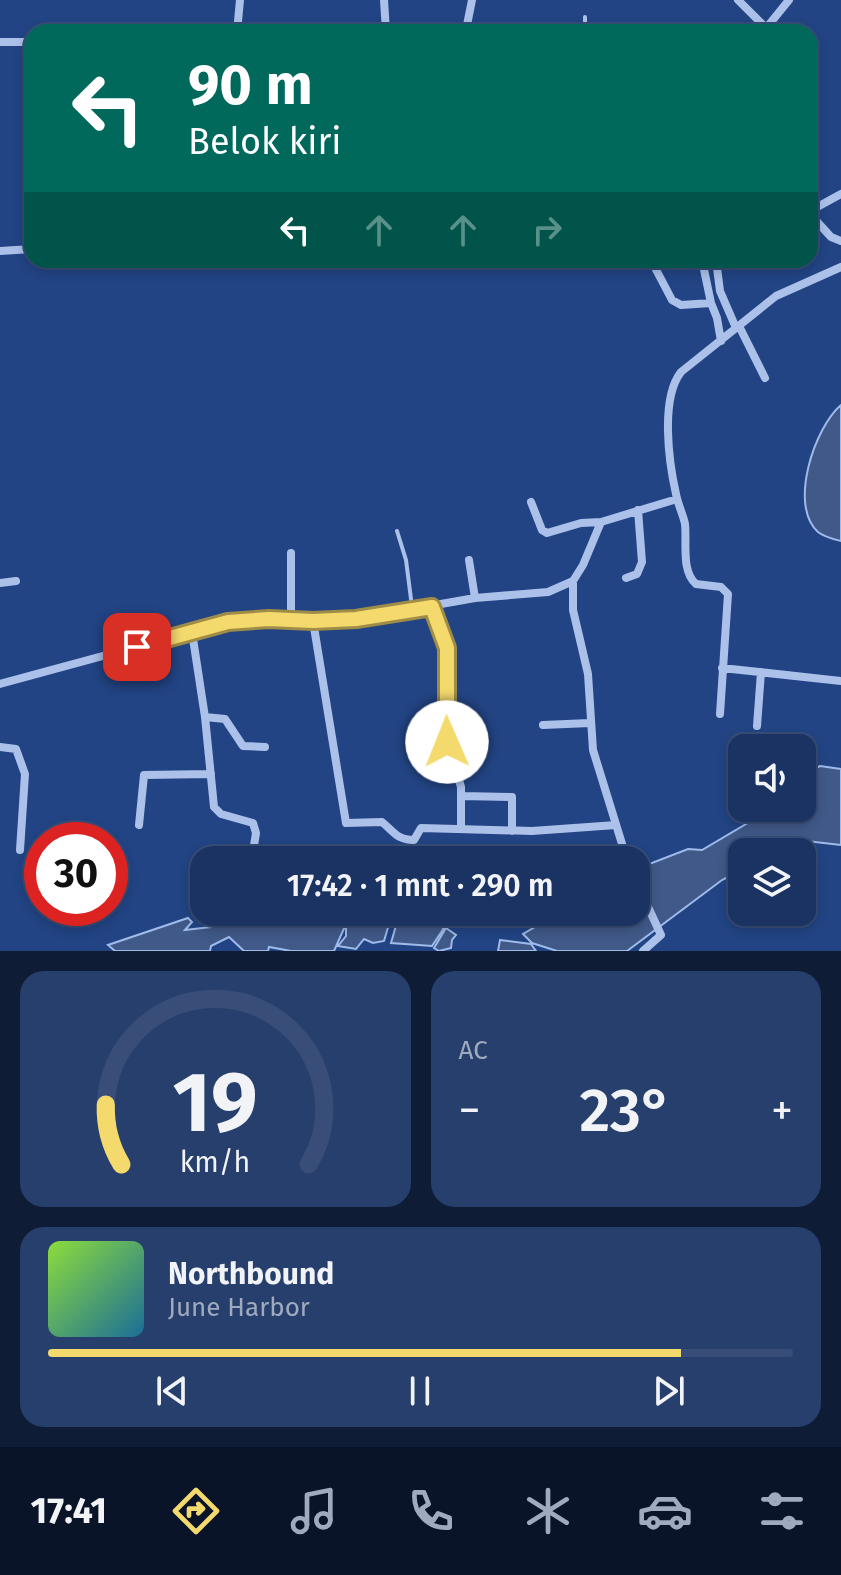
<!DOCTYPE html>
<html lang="id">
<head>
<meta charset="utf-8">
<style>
	body { margin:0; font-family:"Fira Sans",sans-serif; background:#273f6c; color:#f1f3f6; height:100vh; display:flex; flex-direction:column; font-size:30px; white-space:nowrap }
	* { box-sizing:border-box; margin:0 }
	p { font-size:26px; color:#9faabe }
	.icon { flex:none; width:44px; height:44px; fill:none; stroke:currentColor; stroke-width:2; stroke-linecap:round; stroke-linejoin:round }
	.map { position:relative; height:951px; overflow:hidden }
	.details { display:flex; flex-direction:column; gap:20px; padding:20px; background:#0e1c36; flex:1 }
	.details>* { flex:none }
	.hud { position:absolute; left:24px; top:24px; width:794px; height:244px; border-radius:24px; box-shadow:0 4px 12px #0003,0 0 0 2px #384e78; background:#00695c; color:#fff; overflow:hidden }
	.controls { position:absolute; left:728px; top:734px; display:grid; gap:16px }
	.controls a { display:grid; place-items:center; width:88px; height:88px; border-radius:16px; background:#1a3363; box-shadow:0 4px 12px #0003,0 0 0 2px #384e78; font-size:40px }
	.speed { position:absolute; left:24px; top:822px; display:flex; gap:16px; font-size:40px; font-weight:700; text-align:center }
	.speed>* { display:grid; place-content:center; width:104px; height:104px; border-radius:50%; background:#1a3363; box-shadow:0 4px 12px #0003,0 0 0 2px #384e78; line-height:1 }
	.speed .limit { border:12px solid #d22; background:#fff; color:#111 }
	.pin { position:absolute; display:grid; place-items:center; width:68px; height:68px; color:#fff; margin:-34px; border-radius:16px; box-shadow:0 4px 12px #0006 }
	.me { position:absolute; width:88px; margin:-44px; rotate:359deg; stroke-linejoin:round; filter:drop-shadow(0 0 6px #0008) }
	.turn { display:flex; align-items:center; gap:28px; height:168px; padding:0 32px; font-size:36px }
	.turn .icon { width:104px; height:104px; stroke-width:2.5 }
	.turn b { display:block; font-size:56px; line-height:68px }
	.lanes { display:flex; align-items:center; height:76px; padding:0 32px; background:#0003; justify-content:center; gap:40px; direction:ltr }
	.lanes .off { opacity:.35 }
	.big { font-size:60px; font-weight:600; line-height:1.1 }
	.details .card { flex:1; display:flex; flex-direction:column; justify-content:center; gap:12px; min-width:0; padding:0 28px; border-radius:24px; background:#273f6c }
	.details .dial { align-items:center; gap:0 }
	.dial svg { height:208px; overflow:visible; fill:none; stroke:#384e78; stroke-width:7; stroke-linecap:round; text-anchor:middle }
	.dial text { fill:#f1f3f6; stroke:none }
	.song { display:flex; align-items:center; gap:24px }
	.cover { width:96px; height:96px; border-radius:12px; background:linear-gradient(135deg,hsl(90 70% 55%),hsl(200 70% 35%)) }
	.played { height:8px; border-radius:4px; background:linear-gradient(90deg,#f4d96d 85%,#384e78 85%) }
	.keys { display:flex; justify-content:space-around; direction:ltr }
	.heat { display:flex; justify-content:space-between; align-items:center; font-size:44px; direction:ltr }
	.details .tiles { flex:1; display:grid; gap:20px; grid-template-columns:1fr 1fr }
	.card:last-child { grid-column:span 2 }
	.trip { position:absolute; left:190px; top:846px; width:460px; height:80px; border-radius:24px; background:#1a3363; box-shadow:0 4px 12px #0003,0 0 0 2px #384e78; font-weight:600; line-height:80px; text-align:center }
	.tabs { display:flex; height:128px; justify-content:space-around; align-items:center; background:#0a1428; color:#9faabe }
	.tabs .icon { width:56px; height:56px }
	.tabs .active { color:#f4d96d }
	.tabs b { font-size:36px; color:#f1f3f6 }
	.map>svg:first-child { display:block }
</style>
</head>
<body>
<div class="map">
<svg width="841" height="951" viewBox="0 0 841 951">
	<rect width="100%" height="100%" fill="#224484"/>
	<path fill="#405988" stroke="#9fbbea" stroke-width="2" d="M841,405v136c-8,-2 -17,-4 -23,-9 -30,-27 -3,-105 23,-127z
		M820,766l21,3v76l-43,-5 -13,12h-43v18l-20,10 -95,71h-70l-25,-8 -9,-9 38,-22h75v-48l16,-1 36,-14 14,1 71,-42h29v-33z
		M188,918l4,4 -7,8 53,-6 16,-6 19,5 30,-5 55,4 10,-2 8,5 13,-1 -5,17 -11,2 -9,-4 -8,10 -18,-3 8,-10v-12l-12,27h-43l-22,-4 -1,4h-24l-15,-14 -18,9 -1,5h-95l-7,-6z
		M404,918h14l26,10 -12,18 -41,-3 6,-21z
		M446,928l10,7 -4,5 -1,8 -12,3 -5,-3z
		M500,940l31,4 5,7h-38z"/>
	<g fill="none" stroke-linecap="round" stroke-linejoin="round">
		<path stroke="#abc1e9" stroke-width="4" d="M585,32v-15
			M397,531l9,29 6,47"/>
		<path stroke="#abc1e9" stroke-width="8" d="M384,0l2,31
			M738,0l28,28
			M385,28l41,4
			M237,32l3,-32
			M458,32l9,-7 5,-25
			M763,32l26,-32
			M0,42h32
			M810,211l31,-17
			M810,214l21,23 10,4
			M0,251l32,-2
			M651,260l21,40 9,5 30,-2 6,15 4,23
			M702,260l9,43
			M716,260l4,31 16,37
			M739,326l26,52
			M531,502l11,28 5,3 34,-10 20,-1
			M291,553v66
			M469,560l6,38
			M626,578l11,-4 5,-12 -4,-52
			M573,581v29l15,64 5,76 34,110
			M0,583l16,-2
			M432,607l15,41 -1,88 15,51v42
			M313,621l33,202 36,-1c12,10 15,18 32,18l7,-12 111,3 84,-6
			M192,632l13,85 9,90 7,7 32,9 3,10 -4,25
			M722,668l119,13
			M0,684l228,-62 41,-3 44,2 43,-2 119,-21 73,-6 25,-11 10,-16 18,-43 76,-23
			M720,714l8,-120 -7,-7 -25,-3c-15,-13 -9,-41 -11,-60 -2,-10 -7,-19 -9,-30 -7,-31 -16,-95 5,-122l95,-76 65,-29
			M205,717l20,2 18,27 22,1
			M543,725l47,-2
			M757,726l4,-54
			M0,747l16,2 9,25 -5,76
			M461,796l51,1v34
			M139,825l5,-50 67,-1
			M636,881l25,54 -18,16"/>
	</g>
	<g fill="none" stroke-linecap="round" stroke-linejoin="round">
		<g stroke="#9f8d47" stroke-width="20">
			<path id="route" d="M137,647l91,-25 41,-3 44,2 43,-2 76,-12 15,41v94"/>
		</g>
		<use href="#route" stroke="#f4d96d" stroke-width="14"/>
	</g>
</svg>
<div class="controls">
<a><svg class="icon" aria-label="sound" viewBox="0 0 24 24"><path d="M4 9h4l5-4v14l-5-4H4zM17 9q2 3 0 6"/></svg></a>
<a><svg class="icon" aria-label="layers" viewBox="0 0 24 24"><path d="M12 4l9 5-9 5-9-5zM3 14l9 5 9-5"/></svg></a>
</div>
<div class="speed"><div class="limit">30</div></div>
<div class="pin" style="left:137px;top:647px;background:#d93025"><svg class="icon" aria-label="arrive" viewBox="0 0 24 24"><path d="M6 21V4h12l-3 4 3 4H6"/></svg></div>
<svg class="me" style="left:447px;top:742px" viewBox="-20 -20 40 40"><circle r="19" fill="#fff"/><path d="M0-13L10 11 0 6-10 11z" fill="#f4d96d"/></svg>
<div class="trip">17:42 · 1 mnt · 290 m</div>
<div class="hud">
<div class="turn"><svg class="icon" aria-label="left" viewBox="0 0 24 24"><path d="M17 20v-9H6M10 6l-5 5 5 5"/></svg><div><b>90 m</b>Belok kiri</div></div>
<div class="lanes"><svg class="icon" aria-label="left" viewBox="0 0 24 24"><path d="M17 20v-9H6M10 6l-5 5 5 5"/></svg><svg class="icon off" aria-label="ahead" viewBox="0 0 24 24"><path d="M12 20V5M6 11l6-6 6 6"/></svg><svg class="icon off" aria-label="ahead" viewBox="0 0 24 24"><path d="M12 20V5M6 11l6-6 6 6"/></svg><svg class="icon off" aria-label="right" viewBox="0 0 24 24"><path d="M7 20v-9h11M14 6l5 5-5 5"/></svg></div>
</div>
</div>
<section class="details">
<div class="tiles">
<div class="card dial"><svg viewBox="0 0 100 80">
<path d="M14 69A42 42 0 1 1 86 69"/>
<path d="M14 69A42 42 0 0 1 8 46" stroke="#f4d96d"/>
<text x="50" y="56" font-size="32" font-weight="700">19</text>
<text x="50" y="72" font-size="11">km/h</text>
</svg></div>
<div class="card"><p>AC</p>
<div class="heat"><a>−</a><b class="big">23°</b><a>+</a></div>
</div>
<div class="card">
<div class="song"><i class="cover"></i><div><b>Northbound</b><p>June Harbor</p></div></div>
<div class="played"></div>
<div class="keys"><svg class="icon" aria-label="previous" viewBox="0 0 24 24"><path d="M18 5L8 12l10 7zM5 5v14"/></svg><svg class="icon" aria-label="pause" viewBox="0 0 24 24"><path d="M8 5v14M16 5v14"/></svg><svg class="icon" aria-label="next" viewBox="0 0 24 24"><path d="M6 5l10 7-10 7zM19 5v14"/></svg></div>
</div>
</div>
</section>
<nav class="tabs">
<b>17:41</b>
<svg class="icon active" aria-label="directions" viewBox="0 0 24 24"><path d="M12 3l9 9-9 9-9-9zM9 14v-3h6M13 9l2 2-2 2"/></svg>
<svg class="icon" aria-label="music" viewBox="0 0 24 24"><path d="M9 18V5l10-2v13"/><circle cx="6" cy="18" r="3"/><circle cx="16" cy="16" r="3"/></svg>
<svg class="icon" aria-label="phone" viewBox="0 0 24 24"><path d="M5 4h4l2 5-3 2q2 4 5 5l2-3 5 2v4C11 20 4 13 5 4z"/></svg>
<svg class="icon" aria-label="climate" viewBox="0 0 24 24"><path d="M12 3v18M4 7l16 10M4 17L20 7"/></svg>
<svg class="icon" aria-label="car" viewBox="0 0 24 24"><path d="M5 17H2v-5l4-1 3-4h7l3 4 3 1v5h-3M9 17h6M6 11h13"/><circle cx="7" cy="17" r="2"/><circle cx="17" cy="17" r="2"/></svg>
<svg class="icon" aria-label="filters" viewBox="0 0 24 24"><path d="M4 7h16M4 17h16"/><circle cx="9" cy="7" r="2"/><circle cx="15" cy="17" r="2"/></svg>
</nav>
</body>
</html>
